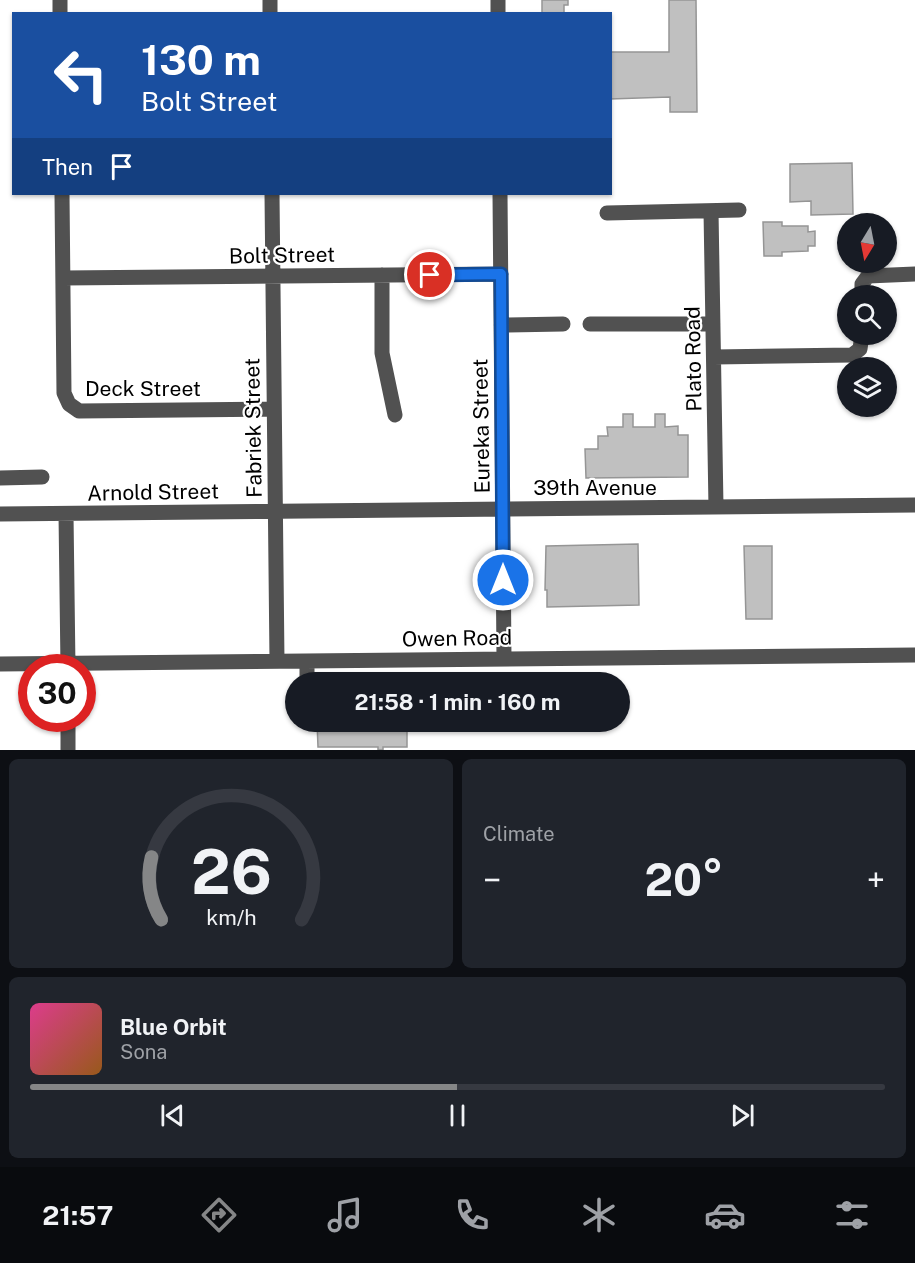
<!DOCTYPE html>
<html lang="en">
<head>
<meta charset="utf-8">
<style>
	body { margin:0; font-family:"Public Sans",sans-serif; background:#20242c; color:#f1f3f6; height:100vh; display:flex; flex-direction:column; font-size:22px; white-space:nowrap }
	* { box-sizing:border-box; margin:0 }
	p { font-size:20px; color:#9ea1a6 }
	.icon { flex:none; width:33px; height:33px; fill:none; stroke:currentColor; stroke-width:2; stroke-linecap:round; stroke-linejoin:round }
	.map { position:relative; height:750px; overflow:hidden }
	.sheet { display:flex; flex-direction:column; gap:9px; padding:9px; background:#0d0f14; flex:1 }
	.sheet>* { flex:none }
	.banner { position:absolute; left:12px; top:12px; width:600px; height:183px; border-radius:0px; box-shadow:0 2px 4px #0004; background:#1a4fa0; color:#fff; overflow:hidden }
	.needle { width:39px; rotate:190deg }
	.tools { position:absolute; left:837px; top:213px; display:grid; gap:12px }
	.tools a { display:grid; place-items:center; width:60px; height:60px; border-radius:50%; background:#171b24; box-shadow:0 2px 4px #0004; font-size:30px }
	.speed { position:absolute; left:18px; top:654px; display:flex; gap:12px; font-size:30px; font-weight:700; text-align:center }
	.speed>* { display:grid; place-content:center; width:78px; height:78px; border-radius:50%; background:#171b24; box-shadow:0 2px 4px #0004; line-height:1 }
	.speed .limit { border:9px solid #d22; background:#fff; color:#111 }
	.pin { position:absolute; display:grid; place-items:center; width:51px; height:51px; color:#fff; margin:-26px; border:3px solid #fff; border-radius:50%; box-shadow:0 2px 6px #0007 }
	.me { position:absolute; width:66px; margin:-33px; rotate:0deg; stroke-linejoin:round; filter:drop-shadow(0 0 4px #0008) }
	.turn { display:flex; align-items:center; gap:21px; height:126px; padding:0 30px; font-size:27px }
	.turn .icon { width:78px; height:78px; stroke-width:2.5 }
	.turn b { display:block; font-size:42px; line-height:51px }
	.then { display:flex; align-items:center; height:57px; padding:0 30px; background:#0003; gap:12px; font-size:22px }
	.big { font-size:45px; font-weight:700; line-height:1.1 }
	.sheet .tile { flex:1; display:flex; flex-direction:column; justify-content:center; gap:9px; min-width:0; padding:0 21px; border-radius:9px; background:#20242c }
	.sheet .dial { align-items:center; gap:0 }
	.dial svg { height:156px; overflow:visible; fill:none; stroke:#363941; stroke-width:7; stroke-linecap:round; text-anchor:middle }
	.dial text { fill:#f1f3f6; stroke:none }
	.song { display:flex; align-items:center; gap:18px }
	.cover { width:72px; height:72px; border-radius:9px; background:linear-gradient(135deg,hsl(330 70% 55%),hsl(30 70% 35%)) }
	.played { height:6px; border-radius:3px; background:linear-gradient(90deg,#858687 50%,#363941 50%) }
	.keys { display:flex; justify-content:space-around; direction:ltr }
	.heat { display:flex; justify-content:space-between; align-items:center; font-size:33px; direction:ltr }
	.sheet .tiles { flex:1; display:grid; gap:9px; grid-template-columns:1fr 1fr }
	.tile:last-child { grid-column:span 2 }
	.trip { position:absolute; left:285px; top:672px; width:345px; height:60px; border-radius:30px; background:#171b24; box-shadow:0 2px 4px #0004; font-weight:700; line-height:60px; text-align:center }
	.tabs { display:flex; height:96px; justify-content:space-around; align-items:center; background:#090b0e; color:#9ea1a6 }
	.tabs .icon { width:42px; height:42px }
	.tabs .current { color:#858687 }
	.tabs b { font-size:27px; color:#f1f3f6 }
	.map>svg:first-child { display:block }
</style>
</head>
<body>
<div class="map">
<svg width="915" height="750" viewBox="0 0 915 750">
	<rect width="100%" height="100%" fill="#fff"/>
	<path fill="#c0c0c0" stroke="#959595" stroke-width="1.5" d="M542,0h26v5h-4v9h-22z
		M669,0h27l1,112h-27v-15l-60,2v-47h59z
		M852,163l1,51 -42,1v-14l-21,1v-38z
		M763,222h19v4h26v6l7,-1v15h-7v5l-26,1v4h-18z
		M623,414h10v13h22v-13h10v13l13,-1v9h10v42l-102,1 -1,-29h13v-13h10l-1,-9h16z
		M638,544l1,61 -92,2v-17h-2l1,-44z
		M744,546h28v73h-26z
		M317,722h90v25h-24v3h-5v-3h-60z"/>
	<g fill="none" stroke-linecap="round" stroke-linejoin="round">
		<path stroke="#515151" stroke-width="15" d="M60,0v14
			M270,0v14
			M498,0v14
			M62,194l2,199 5,11 10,7 195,-2
			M272,194l5,467
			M500,194l4,465
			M711,211l5,296
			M607,213l132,-3
			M382,275v78l13,62
			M63,278l438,-4
			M862,296v-12l6,-8 47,-2
			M590,324h123
			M501,325l62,-1
			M714,357l138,-2 8,-6 2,-15
			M0,478l42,-1
			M0,514l915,-9
			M66,514l2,154
			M307,661v21
			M0,664l915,-9
			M68,718v32"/>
	</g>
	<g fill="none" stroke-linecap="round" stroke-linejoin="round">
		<g stroke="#114b97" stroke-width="15">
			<path id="route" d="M430,275l71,-1 2,306"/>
		</g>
		<use href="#route" stroke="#1a73e8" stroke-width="10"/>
	</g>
	<g text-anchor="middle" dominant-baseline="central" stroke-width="4.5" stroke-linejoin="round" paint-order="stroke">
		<g font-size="21" fill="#000" stroke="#fff">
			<text transform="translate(282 255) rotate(-1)">Bolt Street</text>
			<text transform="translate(693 359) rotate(-91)">Plato Road</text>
			<text x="143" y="388">Deck Street</text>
			<text transform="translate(481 426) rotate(-91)">Eureka Street</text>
			<text transform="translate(253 428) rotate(-91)">Fabriek Street</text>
			<text x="595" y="487">39th Avenue</text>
			<text transform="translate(153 492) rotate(-1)">Arnold Street</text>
			<text transform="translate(457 638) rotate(-1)">Owen Road</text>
		</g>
	</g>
</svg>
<div class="tools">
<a><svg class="needle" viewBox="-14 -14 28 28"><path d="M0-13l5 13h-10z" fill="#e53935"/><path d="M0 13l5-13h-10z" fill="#9ea1a6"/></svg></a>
<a><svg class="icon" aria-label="search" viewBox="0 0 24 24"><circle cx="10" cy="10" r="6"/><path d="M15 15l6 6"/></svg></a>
<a><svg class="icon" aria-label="layers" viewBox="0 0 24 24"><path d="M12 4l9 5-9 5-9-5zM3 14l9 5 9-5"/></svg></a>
</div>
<div class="speed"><div class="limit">30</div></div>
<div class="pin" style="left:430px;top:275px;background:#d93025"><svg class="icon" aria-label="arrive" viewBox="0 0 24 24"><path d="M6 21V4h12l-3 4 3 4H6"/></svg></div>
<svg class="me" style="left:503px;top:580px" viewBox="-20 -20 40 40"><circle r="17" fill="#1a73e8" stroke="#fff" stroke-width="3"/><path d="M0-11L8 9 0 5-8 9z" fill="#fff"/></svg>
<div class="trip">21:58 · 1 min · 160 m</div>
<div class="banner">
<div class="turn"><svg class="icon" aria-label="left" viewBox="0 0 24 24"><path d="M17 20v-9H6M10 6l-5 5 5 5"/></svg><div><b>130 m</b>Bolt Street</div></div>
<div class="then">Then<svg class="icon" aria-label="arrive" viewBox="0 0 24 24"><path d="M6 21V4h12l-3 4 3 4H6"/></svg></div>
</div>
</div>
<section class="sheet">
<div class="tiles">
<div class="tile dial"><svg viewBox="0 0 100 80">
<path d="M14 69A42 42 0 1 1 86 69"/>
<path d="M14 69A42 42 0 0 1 9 37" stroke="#858687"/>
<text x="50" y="56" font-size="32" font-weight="700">26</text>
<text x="50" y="72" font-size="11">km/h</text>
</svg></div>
<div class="tile"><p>Climate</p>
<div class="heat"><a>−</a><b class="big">20°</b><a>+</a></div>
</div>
<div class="tile">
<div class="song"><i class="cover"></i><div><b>Blue Orbit</b><p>Sona</p></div></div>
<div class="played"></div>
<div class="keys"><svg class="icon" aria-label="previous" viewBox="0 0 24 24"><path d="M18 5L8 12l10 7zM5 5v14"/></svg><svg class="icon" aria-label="pause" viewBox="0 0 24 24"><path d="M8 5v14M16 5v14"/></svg><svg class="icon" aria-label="next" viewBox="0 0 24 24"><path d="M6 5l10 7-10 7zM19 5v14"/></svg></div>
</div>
</div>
</section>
<nav class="tabs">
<b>21:57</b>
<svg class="icon current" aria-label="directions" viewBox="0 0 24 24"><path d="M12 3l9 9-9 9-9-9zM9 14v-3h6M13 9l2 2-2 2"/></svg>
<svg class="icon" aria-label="music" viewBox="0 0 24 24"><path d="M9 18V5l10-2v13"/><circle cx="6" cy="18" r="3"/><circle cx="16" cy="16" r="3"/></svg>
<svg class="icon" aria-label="phone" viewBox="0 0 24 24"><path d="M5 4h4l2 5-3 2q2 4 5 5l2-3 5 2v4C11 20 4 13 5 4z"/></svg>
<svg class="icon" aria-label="climate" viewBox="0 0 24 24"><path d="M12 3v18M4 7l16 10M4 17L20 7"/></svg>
<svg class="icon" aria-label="car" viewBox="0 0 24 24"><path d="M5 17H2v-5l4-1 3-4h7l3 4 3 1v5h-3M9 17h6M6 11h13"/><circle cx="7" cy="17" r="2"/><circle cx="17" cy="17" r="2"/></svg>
<svg class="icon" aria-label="filters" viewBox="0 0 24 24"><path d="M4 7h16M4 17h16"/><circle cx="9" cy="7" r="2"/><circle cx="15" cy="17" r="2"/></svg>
</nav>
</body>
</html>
